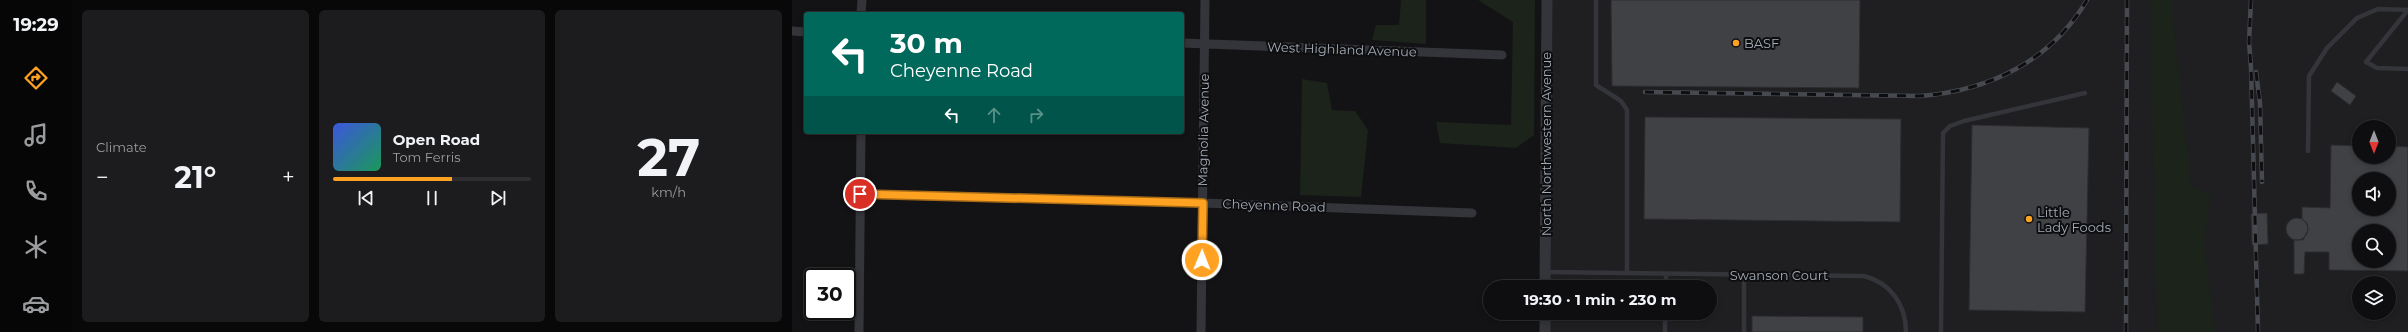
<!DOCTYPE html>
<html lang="en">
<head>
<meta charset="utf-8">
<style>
	body { margin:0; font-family:Montserrat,sans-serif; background:#1c1c1e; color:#f1f3f6; height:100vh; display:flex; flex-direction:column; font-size:15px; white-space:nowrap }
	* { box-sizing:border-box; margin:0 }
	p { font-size:13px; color:#9b9c9f }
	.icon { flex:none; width:22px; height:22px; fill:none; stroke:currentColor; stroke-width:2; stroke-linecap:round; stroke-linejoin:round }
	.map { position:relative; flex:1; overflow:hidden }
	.panel { display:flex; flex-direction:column; gap:10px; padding:10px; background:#080809; width:720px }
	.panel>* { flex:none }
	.top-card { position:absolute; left:12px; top:12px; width:380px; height:122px; border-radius:4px; box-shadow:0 2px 6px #0003,0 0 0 1px #2e2e30; background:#00695c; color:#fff; overflow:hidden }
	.needle { width:26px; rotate:180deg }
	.tools { position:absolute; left:1560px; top:120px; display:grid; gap:8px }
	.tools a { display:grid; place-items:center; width:44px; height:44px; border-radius:50%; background:#0e0e10; box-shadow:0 2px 6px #0003,0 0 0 1px #2e2e30; font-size:20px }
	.speed { position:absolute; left:12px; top:268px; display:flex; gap:8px; font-size:20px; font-weight:700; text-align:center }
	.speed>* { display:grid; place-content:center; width:52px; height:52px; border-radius:50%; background:#0e0e10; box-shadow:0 2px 6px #0003,0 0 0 1px #2e2e30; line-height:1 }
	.speed .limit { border:2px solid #111; border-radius:6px; background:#fff; color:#111 }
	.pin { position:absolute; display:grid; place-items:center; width:34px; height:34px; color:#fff; margin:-17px; border:2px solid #fff; border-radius:50%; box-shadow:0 1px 4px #0007 }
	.me { position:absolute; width:44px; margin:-22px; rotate:1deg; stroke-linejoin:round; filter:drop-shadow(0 0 3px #0008) }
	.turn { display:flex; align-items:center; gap:14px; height:84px; padding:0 20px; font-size:18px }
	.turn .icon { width:52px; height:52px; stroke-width:2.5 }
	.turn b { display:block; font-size:28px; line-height:34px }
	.lanes { display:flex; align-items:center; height:38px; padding:0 20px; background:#0003; justify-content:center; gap:20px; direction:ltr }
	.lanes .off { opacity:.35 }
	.big { font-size:30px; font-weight:700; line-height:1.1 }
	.panel .card { flex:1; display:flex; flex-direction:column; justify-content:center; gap:6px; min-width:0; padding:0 14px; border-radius:6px; background:#1c1c1e }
	.panel .dial { align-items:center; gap:0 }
	.dial b { font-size:52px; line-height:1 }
	.song { display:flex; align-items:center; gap:12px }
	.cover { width:48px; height:48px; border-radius:6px; background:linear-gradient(135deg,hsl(230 70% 55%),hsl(150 70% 35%)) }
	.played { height:4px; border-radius:2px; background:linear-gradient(90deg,#ffa221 60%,#2e2e30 60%) }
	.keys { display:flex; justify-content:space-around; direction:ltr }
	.heat { display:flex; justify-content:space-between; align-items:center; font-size:22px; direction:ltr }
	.panel .tiles { flex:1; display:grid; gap:10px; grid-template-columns:repeat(3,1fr) }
	.trip { position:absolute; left:691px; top:280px; width:234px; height:40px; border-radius:20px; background:#0e0e10; box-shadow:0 2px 6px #0003,0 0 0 1px #2e2e30; font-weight:700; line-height:40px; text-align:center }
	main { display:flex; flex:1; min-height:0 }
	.dock { display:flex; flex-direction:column; width:72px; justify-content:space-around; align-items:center; background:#060606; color:#9b9c9f }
	.dock .icon { width:28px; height:28px }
	.dock .on { color:#ffa221 }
	.dock b { font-size:18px; color:#f1f3f6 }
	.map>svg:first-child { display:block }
</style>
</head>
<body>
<main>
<nav class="dock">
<b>19:29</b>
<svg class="icon on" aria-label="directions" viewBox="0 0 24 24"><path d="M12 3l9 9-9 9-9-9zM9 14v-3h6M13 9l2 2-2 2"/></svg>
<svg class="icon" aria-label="music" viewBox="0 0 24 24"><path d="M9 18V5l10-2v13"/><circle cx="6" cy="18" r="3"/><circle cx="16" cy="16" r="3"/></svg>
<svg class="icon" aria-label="phone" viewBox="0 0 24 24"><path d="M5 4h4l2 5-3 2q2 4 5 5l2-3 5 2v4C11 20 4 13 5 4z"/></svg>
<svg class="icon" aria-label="climate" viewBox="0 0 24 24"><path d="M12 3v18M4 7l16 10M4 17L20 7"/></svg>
<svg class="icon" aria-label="car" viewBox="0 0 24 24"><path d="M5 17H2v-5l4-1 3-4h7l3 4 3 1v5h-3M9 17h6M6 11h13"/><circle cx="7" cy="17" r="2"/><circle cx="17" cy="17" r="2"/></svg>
</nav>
<section class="panel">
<div class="tiles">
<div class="card"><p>Climate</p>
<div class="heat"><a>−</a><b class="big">21°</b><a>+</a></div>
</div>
<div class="card">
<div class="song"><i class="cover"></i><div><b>Open Road</b><p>Tom Ferris</p></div></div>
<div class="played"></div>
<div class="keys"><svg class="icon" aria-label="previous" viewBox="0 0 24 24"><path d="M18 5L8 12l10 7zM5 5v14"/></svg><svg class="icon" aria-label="pause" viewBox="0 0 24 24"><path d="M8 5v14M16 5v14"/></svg><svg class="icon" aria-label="next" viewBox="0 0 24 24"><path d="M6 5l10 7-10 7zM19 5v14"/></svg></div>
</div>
<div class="card dial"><b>27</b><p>km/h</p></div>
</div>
</section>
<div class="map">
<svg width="1616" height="332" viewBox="0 0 1616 332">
	<rect width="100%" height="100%" fill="#131315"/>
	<path fill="#1f1f22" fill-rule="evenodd" d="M752,0h864v332h-867v-19h169v-26h-169zM1567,127h30v30h-30zM1567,179h30v30h-30zM1567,231h30v30h-30zM1567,283h30v30h-30z"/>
	<path fill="#1b231b" d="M609,0h25v44l-54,-4 4,-15h23z
		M686,0h57l-1,135 -18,13 -76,-5 -4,-21 75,3 2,-103z
		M1358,0h21l20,186 20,9 -7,49 11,88h-57z
		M510,79l25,4 5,27 23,1 13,19 -7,67 -61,-2z"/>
	<path fill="#3f4145" stroke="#2d2d31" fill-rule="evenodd" d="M819,0h249l-1,88 -247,-2z
		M1545,82l19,14 -6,9 -19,-14z
		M853,117l256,2 -1,103 -256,-3z
		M1180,125l117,3 -4,184 -116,-2z
		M1539,145l28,1v11h30v-11l19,1v124l-79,-1v-18h-24l-1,22h-10v-34h9l5,-10 -1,-7 -5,-4v-12l28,1zM1567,179h30v30h-30zM1567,231h30v30h-30z
		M1475,213l1,31 -16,1 -1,-31z
		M1494 229a11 11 0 1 1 22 0a11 11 0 1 1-22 0Z
		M960,316l111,1v15h-111z"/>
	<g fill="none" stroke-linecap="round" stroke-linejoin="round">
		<path stroke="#34353a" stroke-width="4.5" d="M804,0v85l25,16 6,9v163
			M1616,10l-42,52 11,6 31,1
			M1516,151l1,-75 18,-28 30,-30 21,-9 30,1
			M754,272l318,4c27,7 42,29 42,56
			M874,287v-13
			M873,332v-19
			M952,332v-57
			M1149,332l2,-199 7,-7 14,-5 121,-28"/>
		<path stroke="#34353a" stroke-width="9" d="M69,14l1,-14
			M0,31l14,1
			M390,43l320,12
			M68,194l343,9 269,10
			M67,332l2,-200
			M409,332l4,-332"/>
		<path stroke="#34353a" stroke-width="11" d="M753,287l2,-287
			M753,332v-19"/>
		<g stroke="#46494f" stroke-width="4.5">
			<path id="rail" d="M1459,0l-2,42 2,25 7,265
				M1464,72l4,31 2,79
				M853,92l275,4c69,-5 131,-35 167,-96
				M1334,332l1,-332"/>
		</g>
		<use href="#rail" stroke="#0e0e10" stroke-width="3" stroke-dasharray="9" stroke-linecap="butt"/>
	</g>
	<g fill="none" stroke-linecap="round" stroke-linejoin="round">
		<g stroke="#a66915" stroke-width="10">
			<path id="route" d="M68,194l343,9 -1,57"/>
		</g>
		<use href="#route" stroke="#ffa221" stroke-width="7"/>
	</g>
	<g fill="#ffa221" stroke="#0e0e10" stroke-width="1.5">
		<circle cx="944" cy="43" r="4"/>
		<circle cx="1237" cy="219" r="4"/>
	</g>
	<g text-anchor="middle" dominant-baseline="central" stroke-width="4" stroke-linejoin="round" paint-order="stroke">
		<g font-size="13" fill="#a3abb7" stroke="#0e0e10" text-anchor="start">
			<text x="952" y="43">BASF</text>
			<text x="1245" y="212">Little<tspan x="1245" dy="15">Lady Foods</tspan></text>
		</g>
		<g font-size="13" fill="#a3abb7" stroke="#0e0e10">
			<text transform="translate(550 49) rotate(2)">West Highland Avenue</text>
			<text transform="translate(411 130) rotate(-89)">Magnolia Avenue</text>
			<text transform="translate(754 144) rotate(-90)">North Northwestern Avenue</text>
			<text transform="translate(482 205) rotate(2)">Cheyenne Road</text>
			<text x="987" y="275">Swanson Court</text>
		</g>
	</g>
</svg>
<div class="tools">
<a><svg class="needle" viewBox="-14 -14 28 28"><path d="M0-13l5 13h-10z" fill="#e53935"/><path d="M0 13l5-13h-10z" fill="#9b9c9f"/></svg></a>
<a><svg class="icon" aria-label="sound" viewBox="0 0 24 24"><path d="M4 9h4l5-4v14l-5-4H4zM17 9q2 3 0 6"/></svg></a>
<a><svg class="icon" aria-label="search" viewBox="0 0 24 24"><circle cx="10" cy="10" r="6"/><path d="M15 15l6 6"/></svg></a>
<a><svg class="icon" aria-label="layers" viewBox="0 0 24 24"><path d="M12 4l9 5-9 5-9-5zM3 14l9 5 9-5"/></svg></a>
</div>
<div class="speed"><div class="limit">30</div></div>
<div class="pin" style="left:68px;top:194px;background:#d93025"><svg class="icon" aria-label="arrive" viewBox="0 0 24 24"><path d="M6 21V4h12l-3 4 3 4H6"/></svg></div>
<svg class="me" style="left:410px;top:260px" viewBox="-20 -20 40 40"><circle r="17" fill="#ffa221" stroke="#fff" stroke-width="3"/><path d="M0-11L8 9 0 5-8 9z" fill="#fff"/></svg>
<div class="trip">19:30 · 1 min · 230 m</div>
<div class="top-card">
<div class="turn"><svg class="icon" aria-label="left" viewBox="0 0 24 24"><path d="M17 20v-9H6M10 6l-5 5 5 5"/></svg><div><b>30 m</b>Cheyenne Road</div></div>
<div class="lanes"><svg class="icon" aria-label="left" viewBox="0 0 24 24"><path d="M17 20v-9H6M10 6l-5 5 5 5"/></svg><svg class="icon off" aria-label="ahead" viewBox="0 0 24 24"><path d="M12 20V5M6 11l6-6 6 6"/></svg><svg class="icon off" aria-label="right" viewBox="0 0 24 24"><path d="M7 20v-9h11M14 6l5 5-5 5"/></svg></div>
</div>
</div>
</main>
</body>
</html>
